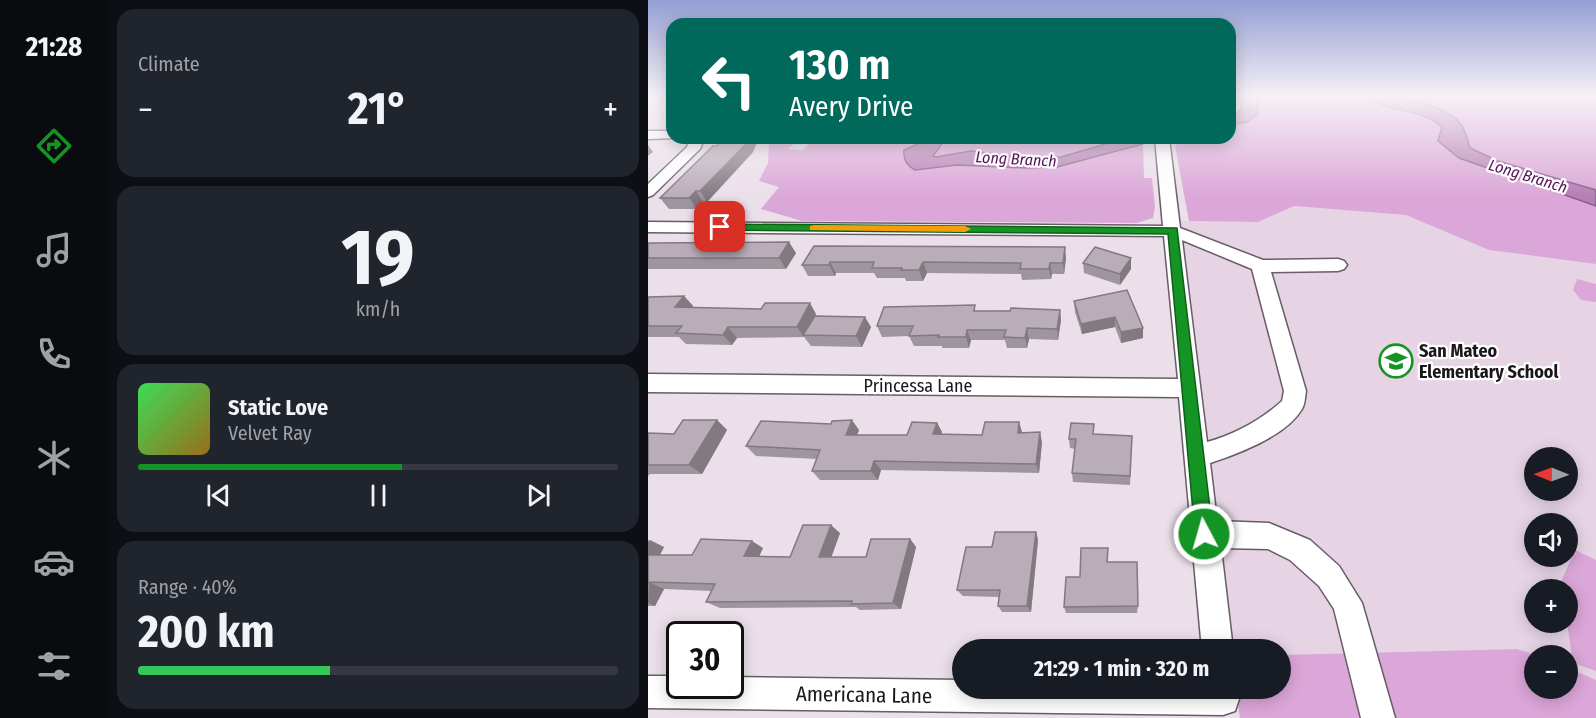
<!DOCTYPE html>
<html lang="en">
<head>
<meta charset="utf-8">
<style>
	body { margin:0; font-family:"Fira Sans Condensed",sans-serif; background:#20242c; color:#f1f3f6; height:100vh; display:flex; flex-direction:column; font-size:22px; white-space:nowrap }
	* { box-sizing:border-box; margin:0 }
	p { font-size:20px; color:#9ea1a6 }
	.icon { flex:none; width:33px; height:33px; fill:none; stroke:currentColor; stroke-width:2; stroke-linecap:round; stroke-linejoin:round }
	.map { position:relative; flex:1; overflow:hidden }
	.drawer { display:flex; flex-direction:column; gap:9px; padding:9px; background:#0d0f14; width:540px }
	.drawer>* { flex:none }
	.hud { position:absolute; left:18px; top:18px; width:570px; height:126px; border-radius:18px; box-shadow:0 3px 15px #0003; background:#00695c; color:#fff; overflow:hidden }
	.needle { width:39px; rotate:271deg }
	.buttons { position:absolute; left:876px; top:447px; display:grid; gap:12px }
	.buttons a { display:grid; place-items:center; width:54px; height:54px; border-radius:50%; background:#171b24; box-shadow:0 3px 15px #0003; font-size:30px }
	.speed { position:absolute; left:18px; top:621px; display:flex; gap:12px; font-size:30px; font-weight:700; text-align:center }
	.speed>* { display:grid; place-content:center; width:78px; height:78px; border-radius:50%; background:#171b24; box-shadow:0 3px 15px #0003; line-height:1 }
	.speed .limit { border:3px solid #111; border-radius:9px; background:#fff; color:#111 }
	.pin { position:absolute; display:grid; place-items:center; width:51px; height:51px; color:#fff; margin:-26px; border-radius:12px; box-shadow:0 3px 9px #0006 }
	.me { position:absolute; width:66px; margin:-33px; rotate:354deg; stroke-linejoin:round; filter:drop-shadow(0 0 4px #0008) }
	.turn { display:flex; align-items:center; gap:21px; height:126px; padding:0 24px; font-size:27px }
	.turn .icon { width:78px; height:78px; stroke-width:2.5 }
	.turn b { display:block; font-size:42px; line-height:51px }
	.big { font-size:45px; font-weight:700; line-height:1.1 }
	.drawer .tile { flex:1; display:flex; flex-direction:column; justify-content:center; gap:9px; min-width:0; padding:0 21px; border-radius:18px; background:#20242c }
	.drawer .dial { align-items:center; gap:0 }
	.dial b { font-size:78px; line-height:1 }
	.song { display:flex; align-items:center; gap:18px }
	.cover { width:72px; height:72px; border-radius:9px; background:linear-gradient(135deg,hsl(130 70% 55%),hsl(40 70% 35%)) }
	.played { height:6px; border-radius:3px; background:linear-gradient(90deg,#159426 55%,#363941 55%) }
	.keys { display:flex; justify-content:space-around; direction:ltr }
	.heat { display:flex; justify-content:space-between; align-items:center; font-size:33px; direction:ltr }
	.charge { height:9px; border-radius:4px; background:linear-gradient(90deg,#34c759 40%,#363941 0) }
	.trip { position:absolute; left:304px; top:639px; width:339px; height:60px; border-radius:30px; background:#171b24; box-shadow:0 3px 15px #0003; font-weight:700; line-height:60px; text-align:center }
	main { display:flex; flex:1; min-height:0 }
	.tabs { display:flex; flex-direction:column; width:108px; justify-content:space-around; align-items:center; background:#090b0e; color:#9ea1a6 }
	.tabs .icon { width:42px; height:42px }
	.tabs .current { color:#159426 }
	.tabs b { font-size:27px; color:#f1f3f6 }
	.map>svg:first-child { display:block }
</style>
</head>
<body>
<main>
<nav class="tabs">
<b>21:28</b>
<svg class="icon current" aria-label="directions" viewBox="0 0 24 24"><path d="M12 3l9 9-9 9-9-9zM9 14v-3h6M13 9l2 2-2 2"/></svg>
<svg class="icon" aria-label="music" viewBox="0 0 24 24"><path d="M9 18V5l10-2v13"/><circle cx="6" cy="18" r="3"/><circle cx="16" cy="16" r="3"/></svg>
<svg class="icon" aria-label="phone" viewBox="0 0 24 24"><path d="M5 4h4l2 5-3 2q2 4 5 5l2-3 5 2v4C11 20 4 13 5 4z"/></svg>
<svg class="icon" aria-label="climate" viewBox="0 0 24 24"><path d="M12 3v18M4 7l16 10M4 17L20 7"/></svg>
<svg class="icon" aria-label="car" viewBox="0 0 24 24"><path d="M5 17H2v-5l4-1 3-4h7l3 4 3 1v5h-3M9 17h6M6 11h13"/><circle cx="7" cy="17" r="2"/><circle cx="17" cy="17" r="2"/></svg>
<svg class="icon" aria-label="filters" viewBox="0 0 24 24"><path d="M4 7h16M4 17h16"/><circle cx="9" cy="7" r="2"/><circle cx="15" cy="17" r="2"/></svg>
</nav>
<section class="drawer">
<div class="tile"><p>Climate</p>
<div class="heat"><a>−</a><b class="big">21°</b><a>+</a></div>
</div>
<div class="tile dial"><b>19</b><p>km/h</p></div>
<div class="tile">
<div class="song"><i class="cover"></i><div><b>Static Love</b><p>Velvet Ray</p></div></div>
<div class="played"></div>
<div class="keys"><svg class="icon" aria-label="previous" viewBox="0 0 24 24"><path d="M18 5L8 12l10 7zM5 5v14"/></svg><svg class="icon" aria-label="pause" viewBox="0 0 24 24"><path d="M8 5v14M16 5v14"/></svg><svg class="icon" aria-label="next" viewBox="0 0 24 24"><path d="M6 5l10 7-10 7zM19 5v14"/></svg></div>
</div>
<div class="tile"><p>Range · 40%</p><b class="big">200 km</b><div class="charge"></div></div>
</section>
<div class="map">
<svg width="948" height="718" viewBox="0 0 948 718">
	<rect width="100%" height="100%" fill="#ebdfea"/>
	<path fill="#e6d4e5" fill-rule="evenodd" d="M646,206l112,9 83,35 107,14v416l-28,-12v-12l-33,-1 -18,-6 -236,6v-5l-49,-1 -53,-428 79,1zM886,458h34v32h-34zM886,524h34v32h-34zM886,590h34v32h-34z"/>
	<path fill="#dba6d8" d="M615,96h102l67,22 57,52 107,36v58l-107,-14 -83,-35 -112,-9 -36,16 -69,-1 -14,-75 11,-8h44v-13l17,-3 11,-23z
		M743,96h205v94l-98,-29 -28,-13 -9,-23z
		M121,138h31l-12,11 15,1 11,-12h118l-9,6 -4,-1 -10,24 6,3 42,-5 69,3 31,-1 86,-23 1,34h8l3,29 -2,11 -16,5 -335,-2 -41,-12 18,-22 -20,-6 9,-18z
		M298,138h180l-65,19 -32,1 -58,-7 -24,6 -14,-1z
		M929,279l19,5v18l-15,-2 -8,-10z
		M927,550l21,10v111l-23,-8 -6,-40 1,-33 -7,-1 -1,-5z
		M869,649l18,6 -1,33h34v-20l28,12v38h-356l-4,-29 45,-1v-33z"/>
	<path fill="#b67eb4" stroke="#875f86" stroke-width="1.5" d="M596,96h19l-5,4v14l-11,8 -17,3v-11h5l5,-4z
		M717,96c26,0 82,6 97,30 4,6 6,16 8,22l28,13 98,29v16l-137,-48 -21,-17 4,-14c-21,-20 -54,-13 -77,-31z
		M284,138h14l-13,18 3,1 35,-6 58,7 32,-1 65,-19h18l-1,6 -86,23 -31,1 -69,-3 -42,5c-8,-4 -12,-11 -11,-20z"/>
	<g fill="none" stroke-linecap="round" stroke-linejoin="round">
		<g stroke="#675d66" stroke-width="3">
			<path id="minor" d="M0,131h24v7h4l-28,1z
				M36,138h14l4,6 -2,5 -47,46 -5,2v-13l39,-37 1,-3z
				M507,138h14l11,90 83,32 75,-1 6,2 3,4 -3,4 -6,2 -67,1 35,119c-1,6 -1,13 -4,18 -16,27 -64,45 -92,54l7,58 52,2 41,17 29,26 23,37 33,115h-34l-27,-109 -15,-23 -29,-26 -22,-11 -47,-1 12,102h-31l-23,-253 -531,-5v-18l530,5 -14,-143 -516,-4v-10l515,4zM534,240l70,29 32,122 -2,10c-21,19 -47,33 -75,41z
				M0,676h32v10h50v-9l233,3v8h272l4,11 -4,12 -12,4 -575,-7z"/>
		</g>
		<use href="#minor" fill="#fff" fill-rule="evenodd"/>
	</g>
	<path fill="#9f959e" d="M105,152l-46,50h-4l-6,7h-28l-9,-11z
		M0,243l148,10 -10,16h-138z
		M166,246l252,12 -2,16h-12l-1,5 -29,1 -1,-6 -94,-1 -4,8h-17l-1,-3h-28l-3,-5h-38l-1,3h-27l-6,-11z
		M435,263l48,6 -11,16 -36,-12z
		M479,290l16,48 -22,5 -6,-16 -33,7 -7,-22 -1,-11z
		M36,296l9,10v1l123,7 -1,2 56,11 -9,20 -51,-1 -7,-9 -67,1 -5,7 -46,-1 -7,-7h-31v-40z
		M412,310l1,10 -3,20 -29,-1 -2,9h-20l-2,-8h-34l-2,8h-27v-2h-28l-5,-10 -27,1 -5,-11 100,-15z
		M69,420l10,10 -25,44h-52l-2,2v-43l26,1z
		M371,422l3,11 20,9 -3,31 -158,-3 -3,10h-58l-8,-9 5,-12 -61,-3 -10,-10 113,-16 -2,5h50l30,-12 5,9 -1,2 41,1z
		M447,434l37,2 -2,49 -57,-3 -1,-9 3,-24 -5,-1 -1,-9z
		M388,532l2,8 -7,72h-29l-4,-6 1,-9 -36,-1 -6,-6 35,-43z
		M192,533l-9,24h35l44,-18 6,8 -15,62 -41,1 -4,-3 -136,1 -14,-6 5,-11 -47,-2 -9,17h-7v-66l16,7 -4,8h32l71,-7 -4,8 31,1z
		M460,548v14l30,44 -1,7h-71l-2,-6 16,-30z"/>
	<path fill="#827981" d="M101,138h10l-6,14 -46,50 -7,-11z
		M0,145l5,7 -5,4z
		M48,191l7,11 -6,7 -8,-11z
		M141,242l7,11 -10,16 -7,-11z
		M417,247l1,11 -2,16 -1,-11z
		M483,258v11l-11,16v-11z
		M182,262l6,11 -1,3 -6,-11z
		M275,262l4,11 -4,8 -4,-11z
		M402,263l2,11 -1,5 -2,-10z
		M36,296l9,10 -8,11 -10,-10z
		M162,303l6,11 -11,21h-2l1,2 -7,-10z
		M412,310l1,10 -3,20 -1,-11z
		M217,317l6,10 -9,20 -6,-11z
		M467,317v10l-33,7 -1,-10z
		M80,327l9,11 -5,7 -9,-10z
		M379,328l2,11 -2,9 -2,-10z
		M495,328v10l-22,5v-11z
		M319,330l4,10 -2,8 -3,-11z
		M69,420l10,10 -25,44 -13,-9z
		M204,420l7,10 -6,15 -7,-10z
		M371,422l3,10 -1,10 -3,-9z
		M289,423l5,9 -4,11 -5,-9z
		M392,432l2,10 -3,31 -3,-9z
		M226,461l7,9 -3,10 -7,-9z
		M183,525l9,8 -11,31 -10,-7z
		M388,532l2,8 -7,72 -4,-6z
		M262,539l6,8 -15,62 -8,-6z
		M2,540l14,7 -8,15 -8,-3v-17z
		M104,541l11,7 -7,15 -12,-7z
		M1,582l15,7 -9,17 -7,-3z"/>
	<path fill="#b9adb8" stroke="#827981" stroke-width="1.5" d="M73,138h28l-1,4 -48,49h-4l-7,7h-29l53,-52h4z
		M141,242l-10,16h-131v-15z
		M166,246l251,1 -2,16h-13l-1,6h-29l1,-6 -98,-1 -4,8h-18l1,-2h-30l2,-6h-44l-1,3h-27z
		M447,247l36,11 -11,16 -37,-11z
		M479,290l16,38 -22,4 -6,-15 -34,7 -7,-23z
		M36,296l-9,11 86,2 4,-6h45l-13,24h-69l-5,8 -47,-2 6,-7h-34v-29z
		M327,305l-1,6h36l1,-3 49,2 -3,19 -30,-1 -2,10 -21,-1 2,-7h-39l-1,7h-28l1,-2 -30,1 4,-10h-36l7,-19z
		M167,316l50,1 -9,19 -53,-1z
		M35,420h34l-28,45h-41v-32l26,1z
		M204,420l-6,15h61l5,-13 25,1 -4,11 49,1 3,-13h34l-1,11 22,-1 -4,32 -162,-3 -3,10h-59l8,-21 -74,-4 15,-25 70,3 1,-3z
		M423,423l23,1 -1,10 39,2 -2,40 -58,-3 4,-34h-7z
		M155,525h28l-12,32h47l5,-18h39l-17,64 -42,1 1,-3 -146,1 9,-18 -66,-2 -1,1v-28h44l9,-16 51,2 -8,15 46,1z
		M347,532h41l-9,74h-29l2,-16h-43l9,-43h26z
		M433,548h27l-1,14h30l1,44 -74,1 2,-30h14z"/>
	<linearGradient id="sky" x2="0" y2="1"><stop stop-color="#949ed3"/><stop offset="0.49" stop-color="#f6f1f6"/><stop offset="1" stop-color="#f6f1f6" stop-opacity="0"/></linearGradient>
	<rect width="948" height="197" fill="url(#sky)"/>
	<path fill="#159426" stroke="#0e6019" stroke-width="1.5" d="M72,224l457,4 36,306 -3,6 -6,2 -6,-2 -3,-6 -27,-300 -452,-4v-5z"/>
	<path fill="#f59e0b" d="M166,225l151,1 6,3 -6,3 -155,-2v-4z"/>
	<defs>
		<g id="school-ring" transform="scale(1.725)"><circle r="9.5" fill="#fff" stroke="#159426" stroke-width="1.5"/><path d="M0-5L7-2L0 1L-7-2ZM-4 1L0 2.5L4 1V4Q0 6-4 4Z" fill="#159426"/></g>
	</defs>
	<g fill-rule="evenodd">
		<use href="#school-ring" x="748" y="361"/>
	</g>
	<g text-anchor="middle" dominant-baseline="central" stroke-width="4.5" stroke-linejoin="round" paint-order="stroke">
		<g font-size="16" font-style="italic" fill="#561156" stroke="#fff">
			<text transform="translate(368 159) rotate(3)">Long Branch</text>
			<text transform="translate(880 176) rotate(17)">Long Branch</text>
		</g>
		<g font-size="18" font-weight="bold" fill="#1a161a" stroke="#fff" text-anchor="start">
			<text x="771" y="351">San Mateo<tspan x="771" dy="21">Elementary School</tspan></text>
		</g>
		<g font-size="18" fill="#1a161a" stroke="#fff">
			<text x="270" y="386">Princessa Lane</text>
		</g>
		<g font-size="21" fill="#1a161a" stroke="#fff">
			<text transform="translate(216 695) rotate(1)">Americana Lane</text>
		</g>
	</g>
</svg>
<div class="buttons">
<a><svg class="needle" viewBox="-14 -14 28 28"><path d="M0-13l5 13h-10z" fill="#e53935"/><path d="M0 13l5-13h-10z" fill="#9ea1a6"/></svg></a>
<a><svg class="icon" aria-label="sound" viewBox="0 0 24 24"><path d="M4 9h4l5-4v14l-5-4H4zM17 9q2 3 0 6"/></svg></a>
<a>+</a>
<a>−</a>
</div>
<div class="speed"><div class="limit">30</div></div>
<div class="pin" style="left:72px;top:227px;background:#d93025"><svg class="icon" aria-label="arrive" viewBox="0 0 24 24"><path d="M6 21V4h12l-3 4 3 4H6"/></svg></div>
<svg class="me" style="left:556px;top:534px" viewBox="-20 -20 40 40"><circle r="17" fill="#159426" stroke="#fff" stroke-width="3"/><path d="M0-11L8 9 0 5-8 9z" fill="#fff"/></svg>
<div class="trip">21:29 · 1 min · 320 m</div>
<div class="hud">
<div class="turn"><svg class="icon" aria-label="left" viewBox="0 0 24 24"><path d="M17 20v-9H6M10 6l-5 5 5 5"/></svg><div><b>130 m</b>Avery Drive</div></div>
</div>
</div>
</main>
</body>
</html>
